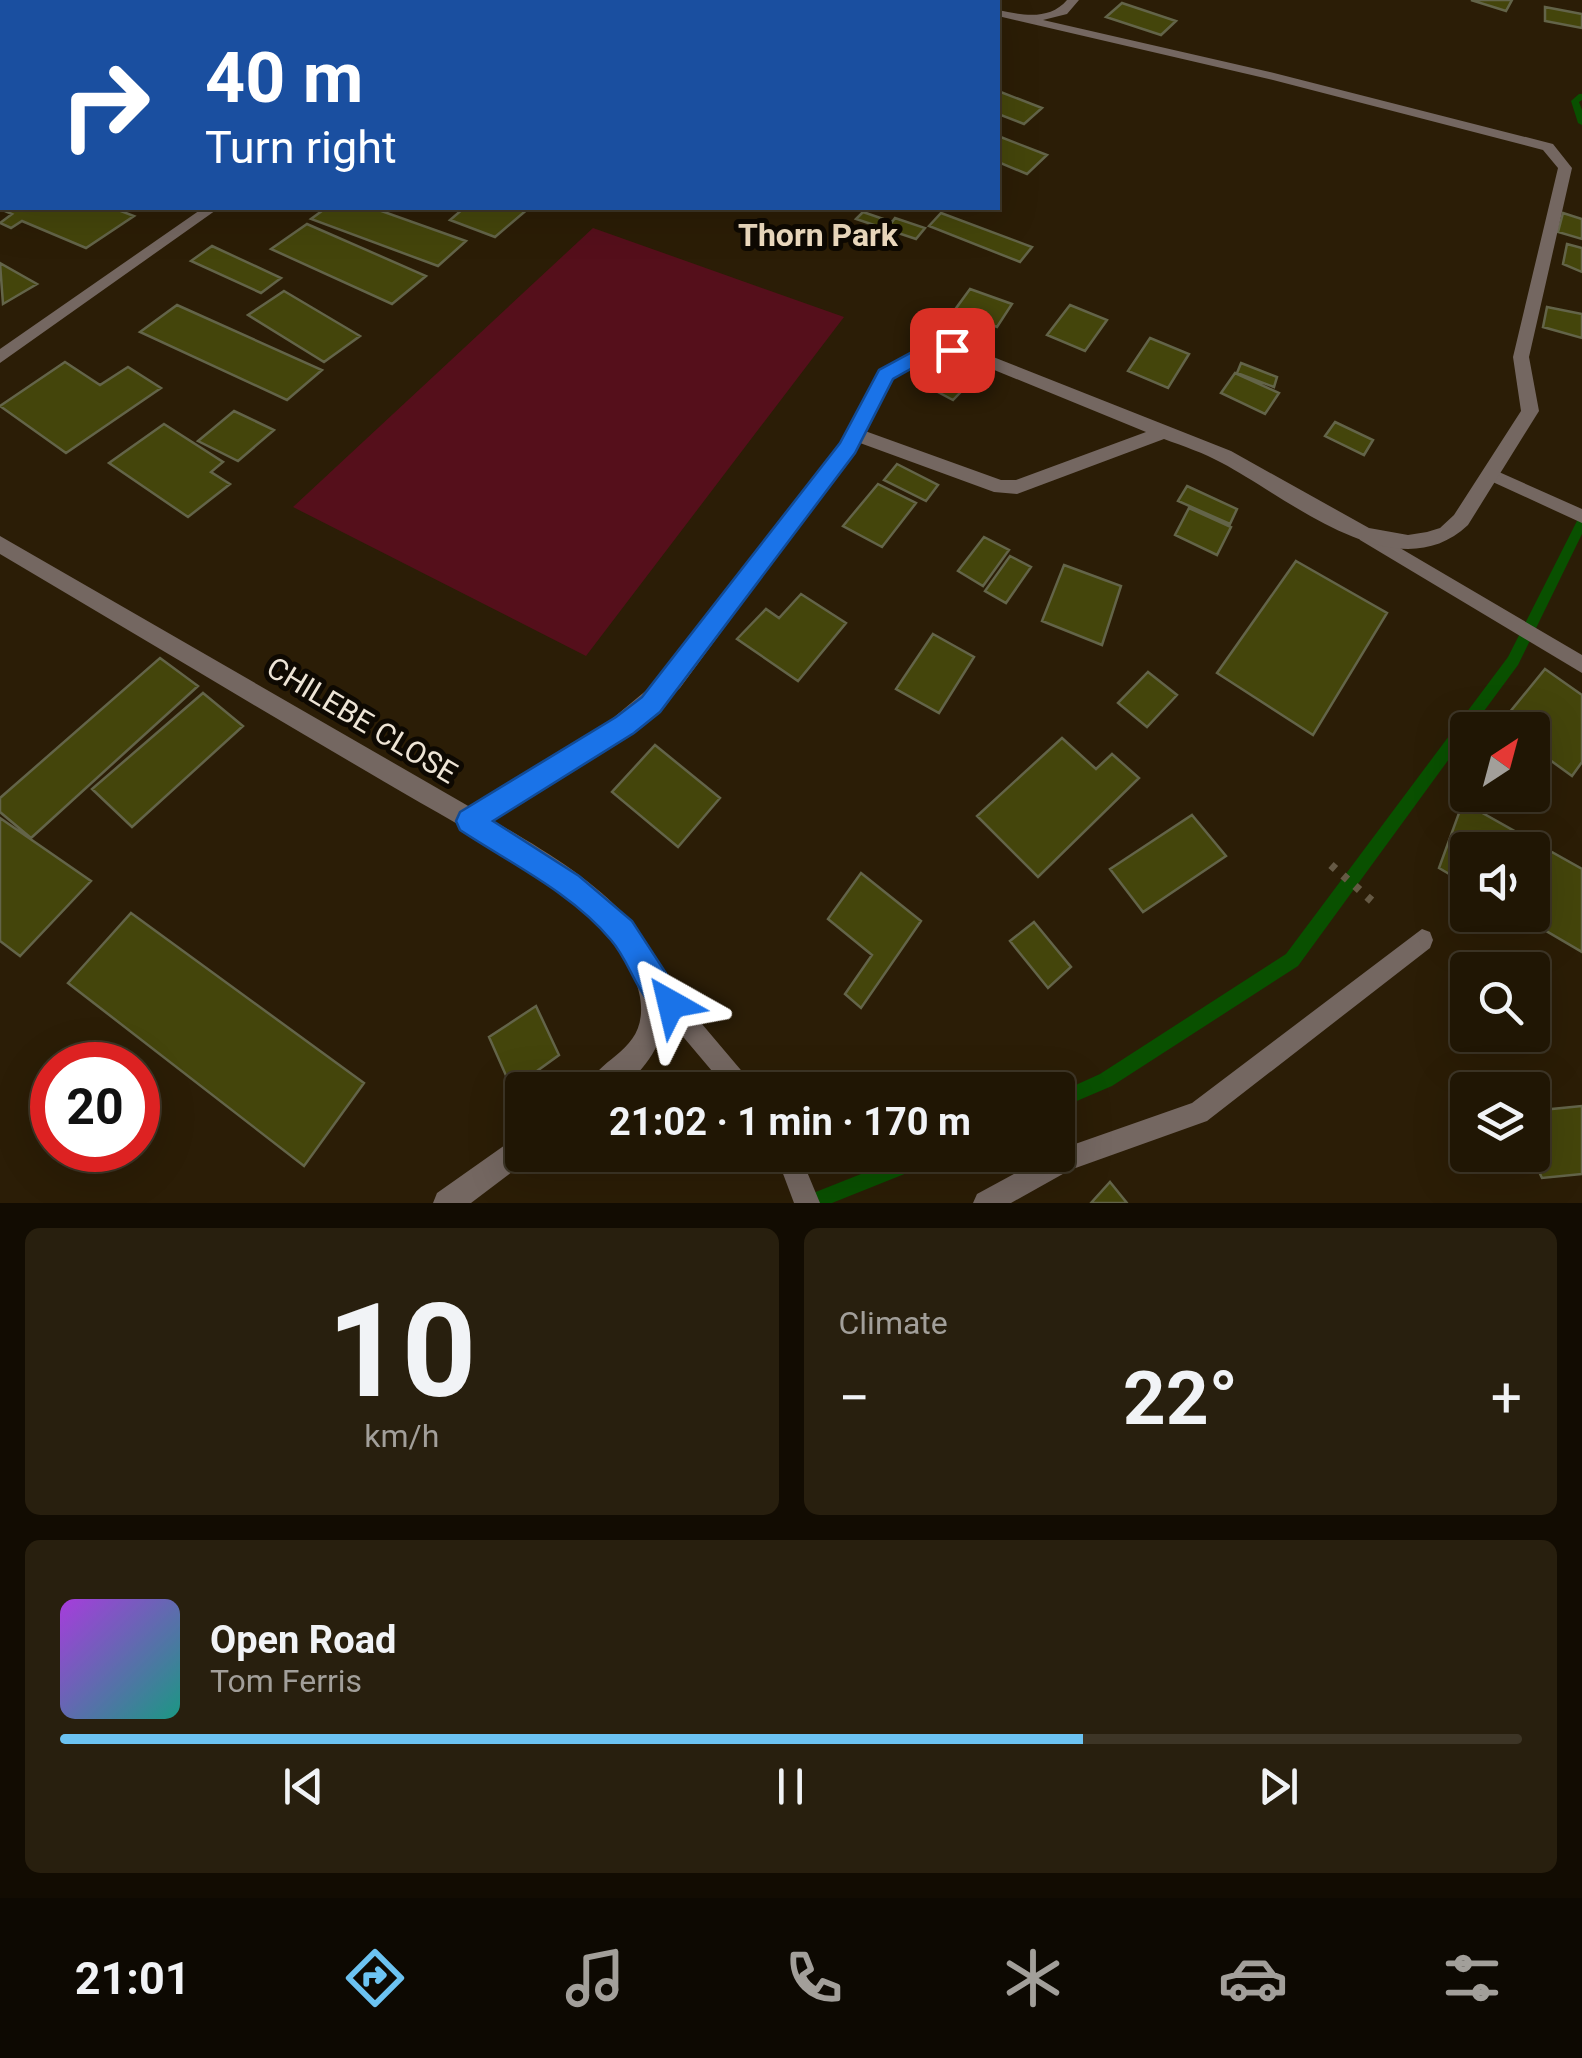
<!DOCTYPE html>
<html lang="en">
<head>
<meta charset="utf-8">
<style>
	body { margin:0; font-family:Roboto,sans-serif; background:#281f0e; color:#f1f3f6; height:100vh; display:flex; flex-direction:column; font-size:38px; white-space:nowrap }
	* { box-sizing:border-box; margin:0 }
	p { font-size:32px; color:#a29f9a }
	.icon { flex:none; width:55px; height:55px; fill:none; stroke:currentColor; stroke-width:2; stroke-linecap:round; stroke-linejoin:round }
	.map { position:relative; height:1203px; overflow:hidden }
	.sheet { display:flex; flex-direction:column; gap:25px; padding:25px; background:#120c02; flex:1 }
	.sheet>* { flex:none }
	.top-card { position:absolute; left:0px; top:0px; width:1000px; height:210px; box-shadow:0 10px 40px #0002,0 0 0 2px #3d3526; background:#1a4fa0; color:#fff; overflow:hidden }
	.needle { width:65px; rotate:36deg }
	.buttons { position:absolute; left:1450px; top:712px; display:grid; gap:20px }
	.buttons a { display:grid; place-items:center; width:100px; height:100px; border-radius:10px; background:#201604; box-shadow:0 10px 40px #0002,0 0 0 2px #3d3526; font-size:50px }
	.speed { position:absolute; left:30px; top:1042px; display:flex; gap:20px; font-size:50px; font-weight:700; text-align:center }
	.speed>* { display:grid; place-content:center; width:130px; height:130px; border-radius:50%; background:#201604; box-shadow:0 10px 40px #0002,0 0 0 2px #3d3526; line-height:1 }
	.speed .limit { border:15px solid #d22; background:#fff; color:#111 }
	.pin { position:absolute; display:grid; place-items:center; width:85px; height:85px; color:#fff; margin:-42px; border-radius:20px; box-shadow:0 5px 15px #0006 }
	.me { position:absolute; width:110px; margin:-55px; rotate:323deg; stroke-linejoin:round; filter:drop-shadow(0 0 8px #0008) }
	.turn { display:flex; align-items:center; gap:35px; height:210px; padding:0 40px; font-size:45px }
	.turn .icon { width:130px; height:130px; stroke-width:2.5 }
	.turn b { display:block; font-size:70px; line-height:85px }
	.big { font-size:75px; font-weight:700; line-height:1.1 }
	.sheet .widget { flex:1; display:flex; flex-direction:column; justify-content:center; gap:15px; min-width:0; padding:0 35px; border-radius:15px; background:#281f0e }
	.sheet .dial { align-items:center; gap:0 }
	.dial b { font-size:130px; line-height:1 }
	.song { display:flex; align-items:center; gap:30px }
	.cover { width:120px; height:120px; border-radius:15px; background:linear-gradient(135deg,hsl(280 70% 55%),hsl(170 70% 35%)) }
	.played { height:10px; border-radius:5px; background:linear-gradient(90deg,#6cc3f2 70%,#3d3526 70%) }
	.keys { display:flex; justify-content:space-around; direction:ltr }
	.heat { display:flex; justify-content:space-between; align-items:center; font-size:55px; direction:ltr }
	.sheet .tiles { flex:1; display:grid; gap:25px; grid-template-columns:1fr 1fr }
	.widget:last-child { grid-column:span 2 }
	.trip { position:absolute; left:505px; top:1072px; width:570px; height:100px; border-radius:10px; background:#201604; box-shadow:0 10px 40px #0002,0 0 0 2px #3d3526; font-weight:700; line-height:100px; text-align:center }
	.tab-bar { display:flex; height:160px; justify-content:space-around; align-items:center; background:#0d0902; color:#a29f9a }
	.tab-bar .icon { width:70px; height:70px }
	.tab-bar .selected { color:#6cc3f2 }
	.tab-bar b { font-size:45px; color:#f1f3f6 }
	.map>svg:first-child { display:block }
</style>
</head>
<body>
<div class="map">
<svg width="1582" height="1203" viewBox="0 0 1582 1203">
	<rect width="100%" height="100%" fill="#2b1d06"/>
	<path fill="#550f1b" d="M593,228l251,89 -258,339 -293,-149z"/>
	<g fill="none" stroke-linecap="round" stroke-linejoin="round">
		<path fill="#095000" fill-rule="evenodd" d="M7,0h10l-4,2h-8z
			M1579,94h3v6l-3,2 3,8v15l-4,-2 -7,-22z
			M1582,517v17l-64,131 -48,65h-2v3l-170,233 -186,120 -54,23v-16l42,-19 186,-120 222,-297 70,-138z
			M909,1155h31l-3,6 -105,42h-32l3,-6z"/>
	</g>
	<path fill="#44450b" stroke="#636449" stroke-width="2.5" d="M1471,0h41l-6,11z
		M1122,3l54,18 -15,14 -55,-18z
		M1545,7l37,7v14l-37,-7z
		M998,91l44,17 -18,16 -26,-10z
		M998,136l49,19 -20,19 -29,-12z
		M2,204v4h111l21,8 -48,32 -64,-27 -11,7 -11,-5 12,-9 -12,-5z
		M326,208h47l93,33 -28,25 -127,-47z
		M464,208h65l-34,29 -45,-17z
		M863,212l29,10 3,-4 30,10 -9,11 -60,-20z
		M941,213l91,34 -12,15 -91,-36z
		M1563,213l19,6v20l-24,-7z
		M307,224l119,52 -34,28 -121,-55z
		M1567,244l15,4v24l-19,-8z
		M212,246l69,32 -20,15 -70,-32z
		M0,263l37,21 -34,20z
		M970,289l42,15 -15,23 -43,-16z
		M284,291l76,45 -36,26 -76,-47z
		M177,305l145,65 -35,30 -147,-68z
		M1070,305l37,15 -22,31 -38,-16z
		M1547,307l35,7v24l-39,-11z
		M1150,338l39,16 -21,34 -40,-17z
		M946,352l36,18 -29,30 -36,-19z
		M65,362l35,23 28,-18 33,21 -95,65 -66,-47z
		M1241,363l36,14 -3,10 -37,-14z
		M1235,373l44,20 -14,21 -44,-21z
		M234,411l40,19 -36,31 -40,-20z
		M1335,422l38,18 -9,15 -39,-19z
		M164,424l59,38 -12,10 19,12 -42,33 -79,-54z
		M897,464l41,21 -12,16 -42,-21z
		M878,484l38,19 -34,44 -39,-21z
		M1187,486l50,23 -7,15 -52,-23z
		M1189,508l42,19 -14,28 -42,-20z
		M984,537l25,13 -26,36 -25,-15z
		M1010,556l21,11 -25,36 -21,-12z
		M1296,561l91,52 -74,122 -96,-62z
		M1064,565l57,21 -19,59 -60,-24z
		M801,594l45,29 -48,58 -61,-42 29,-30 13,9z
		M933,634l41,23 -35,56 -43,-24z
		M160,658l38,28 -167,152 -31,-26v-14z
		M1545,669l37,26v67l-10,14 -40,-29v-17h-23l-9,-6z
		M1148,672l29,23 -30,32 -29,-24z
		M203,693l40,33 -111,101 -40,-38z
		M1062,738l34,31 16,-15 27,24 -101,99 -61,-61z
		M655,745l65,53 -42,49 -66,-55z
		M1463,802l119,67v83l-63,-37h13v-65h-64v35l-29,-17z
		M1192,815l34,41 -83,56 -33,-43z
		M0,818l91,63 -71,75 -20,-15z
		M861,873l60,48 -60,87 -16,-14 27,-39 -44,-36z
		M131,913l233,170 -60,83 -236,-183z
		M1034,922l37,45 -23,21 -38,-47z
		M536,1006l23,49 -47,34 -23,-52z
		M1582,1106v68l-40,4 -11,-23 1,-44z
		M1110,1182l17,21h-36z"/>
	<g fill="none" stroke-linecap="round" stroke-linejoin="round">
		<path stroke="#655944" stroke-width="8" stroke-dasharray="6 10" stroke-linecap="butt" d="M1331,865l41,36"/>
		<path fill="#746761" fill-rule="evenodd" d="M1490,468l92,41v14l-98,-45 -2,-4z
			M1366,528l216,127v18l-222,-133 -2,-5z
			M1422,929l8,3 3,8 -3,8 -223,173 -137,49 -59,33h-38l4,-9 72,-39h9v-5l134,-47z
			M650,969l8,3 93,110 4,8h-27l-86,-102 -3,-8 3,-8z
			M776,1155h24l20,48h-26z"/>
		<path fill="#746761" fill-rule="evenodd" d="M940,0h20l2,2h-20z
			M1067,0h12l-12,14 -24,6 231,53 279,71 19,24 -43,189 10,54 -71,114c-72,68 -179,-27 -246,-62 -18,-10 -39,-17 -58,-24l-147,55 -23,-2 -134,-49 -180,245 -70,60 -118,72c48,28 100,58 137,100 10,11 17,27 23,40 25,54 13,92 -32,130h-35c15,-36 64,-38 55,-93 -6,-33 -27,-61 -51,-83 -67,-58 -148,-98 -223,-143 -123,-72 -244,-145 -366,-217v-18l470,271 125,-74 71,-59 175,-230 38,-74 35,-19 28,-7 31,5 258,102 138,77 39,7 19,-3 13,-4 14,-13 67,-104 -8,-54 45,-189 -15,-18 -270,-70 -275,-64v-6c24,5 51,11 69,-10zM942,356l23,2 181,74 -130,48h-15l-136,-49c22,-44 24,-63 77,-75z
			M2,93v8l-2,1v-8z
			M203,208h16l-219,155v-14z
			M522,1133v22l10,2 -61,46h-38l4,-10z"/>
		<g stroke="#c3b9a9" stroke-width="8">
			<path id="rail" d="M32,2l5,-2
				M64,2l5,-2"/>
		</g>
		<use href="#rail" stroke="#0e0902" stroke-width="5" stroke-dasharray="14" stroke-linecap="butt"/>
	</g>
	<path fill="#1a73e8" stroke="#114b97" stroke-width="2.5" d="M952,344l9,6 -3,5 -33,6 -32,18 -38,74 -195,259 -26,21 -141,88 86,55 53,45 54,83 -5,11 -10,4c-33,-14 -38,-54 -60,-79 -39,-47 -101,-77 -151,-110l-4,-9 4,-9 156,-95 26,-20 198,-254 39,-73 35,-19z"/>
	<g text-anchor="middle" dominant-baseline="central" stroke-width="10" stroke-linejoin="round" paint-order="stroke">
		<g font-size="30" fill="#ede4d6" stroke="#0e0902">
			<text transform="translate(362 720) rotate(31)">CHILEBE CLOSE</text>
		</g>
		<g font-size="32" font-weight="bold" fill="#eedcc0" stroke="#0e0902">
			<text x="818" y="235">Thorn Park</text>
		</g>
	</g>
</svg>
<div class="buttons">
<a><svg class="needle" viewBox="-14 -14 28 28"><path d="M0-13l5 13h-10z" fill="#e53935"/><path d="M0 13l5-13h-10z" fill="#a29f9a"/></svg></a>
<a><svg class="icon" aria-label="sound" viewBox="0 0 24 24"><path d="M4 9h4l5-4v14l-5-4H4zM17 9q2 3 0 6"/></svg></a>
<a><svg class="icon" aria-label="search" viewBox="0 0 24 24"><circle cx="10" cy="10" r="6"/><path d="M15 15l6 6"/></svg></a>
<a><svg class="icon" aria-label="layers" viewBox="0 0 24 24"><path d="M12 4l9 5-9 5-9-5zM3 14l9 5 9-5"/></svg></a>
</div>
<div class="speed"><div class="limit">20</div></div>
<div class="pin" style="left:952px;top:350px;background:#d93025"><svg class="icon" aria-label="arrive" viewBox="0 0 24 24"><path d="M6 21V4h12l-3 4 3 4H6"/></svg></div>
<svg class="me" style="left:671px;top:1004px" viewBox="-20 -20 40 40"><path d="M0-17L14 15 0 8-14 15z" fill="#1a73e8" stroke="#fff" stroke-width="4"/></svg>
<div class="trip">21:02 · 1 min · 170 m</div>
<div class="top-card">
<div class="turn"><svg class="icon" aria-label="right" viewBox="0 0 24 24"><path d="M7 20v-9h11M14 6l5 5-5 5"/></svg><div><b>40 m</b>Turn right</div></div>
</div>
</div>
<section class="sheet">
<div class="tiles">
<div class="widget dial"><b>10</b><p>km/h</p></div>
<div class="widget"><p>Climate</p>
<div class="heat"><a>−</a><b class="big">22°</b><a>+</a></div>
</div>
<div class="widget">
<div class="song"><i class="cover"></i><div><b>Open Road</b><p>Tom Ferris</p></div></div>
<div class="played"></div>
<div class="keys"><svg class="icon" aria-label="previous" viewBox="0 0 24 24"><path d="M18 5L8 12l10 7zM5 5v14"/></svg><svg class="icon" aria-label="pause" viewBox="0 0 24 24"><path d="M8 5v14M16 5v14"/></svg><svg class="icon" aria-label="next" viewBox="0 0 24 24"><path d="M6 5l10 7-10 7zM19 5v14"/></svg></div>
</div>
</div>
</section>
<nav class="tab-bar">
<b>21:01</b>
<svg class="icon selected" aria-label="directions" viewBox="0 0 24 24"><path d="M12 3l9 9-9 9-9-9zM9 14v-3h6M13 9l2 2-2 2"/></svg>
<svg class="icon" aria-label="music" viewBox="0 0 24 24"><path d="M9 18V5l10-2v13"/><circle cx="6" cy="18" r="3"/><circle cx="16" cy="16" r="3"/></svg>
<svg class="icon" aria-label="phone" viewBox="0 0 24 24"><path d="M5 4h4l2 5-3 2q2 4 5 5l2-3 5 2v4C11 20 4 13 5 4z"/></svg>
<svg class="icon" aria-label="climate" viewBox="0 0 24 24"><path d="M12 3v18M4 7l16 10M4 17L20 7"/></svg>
<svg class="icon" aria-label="car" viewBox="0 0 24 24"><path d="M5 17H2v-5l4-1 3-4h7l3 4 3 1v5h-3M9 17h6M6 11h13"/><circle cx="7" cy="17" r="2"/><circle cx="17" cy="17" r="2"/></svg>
<svg class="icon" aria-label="filters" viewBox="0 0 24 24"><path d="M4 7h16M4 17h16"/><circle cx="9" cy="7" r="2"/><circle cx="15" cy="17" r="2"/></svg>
</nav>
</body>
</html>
